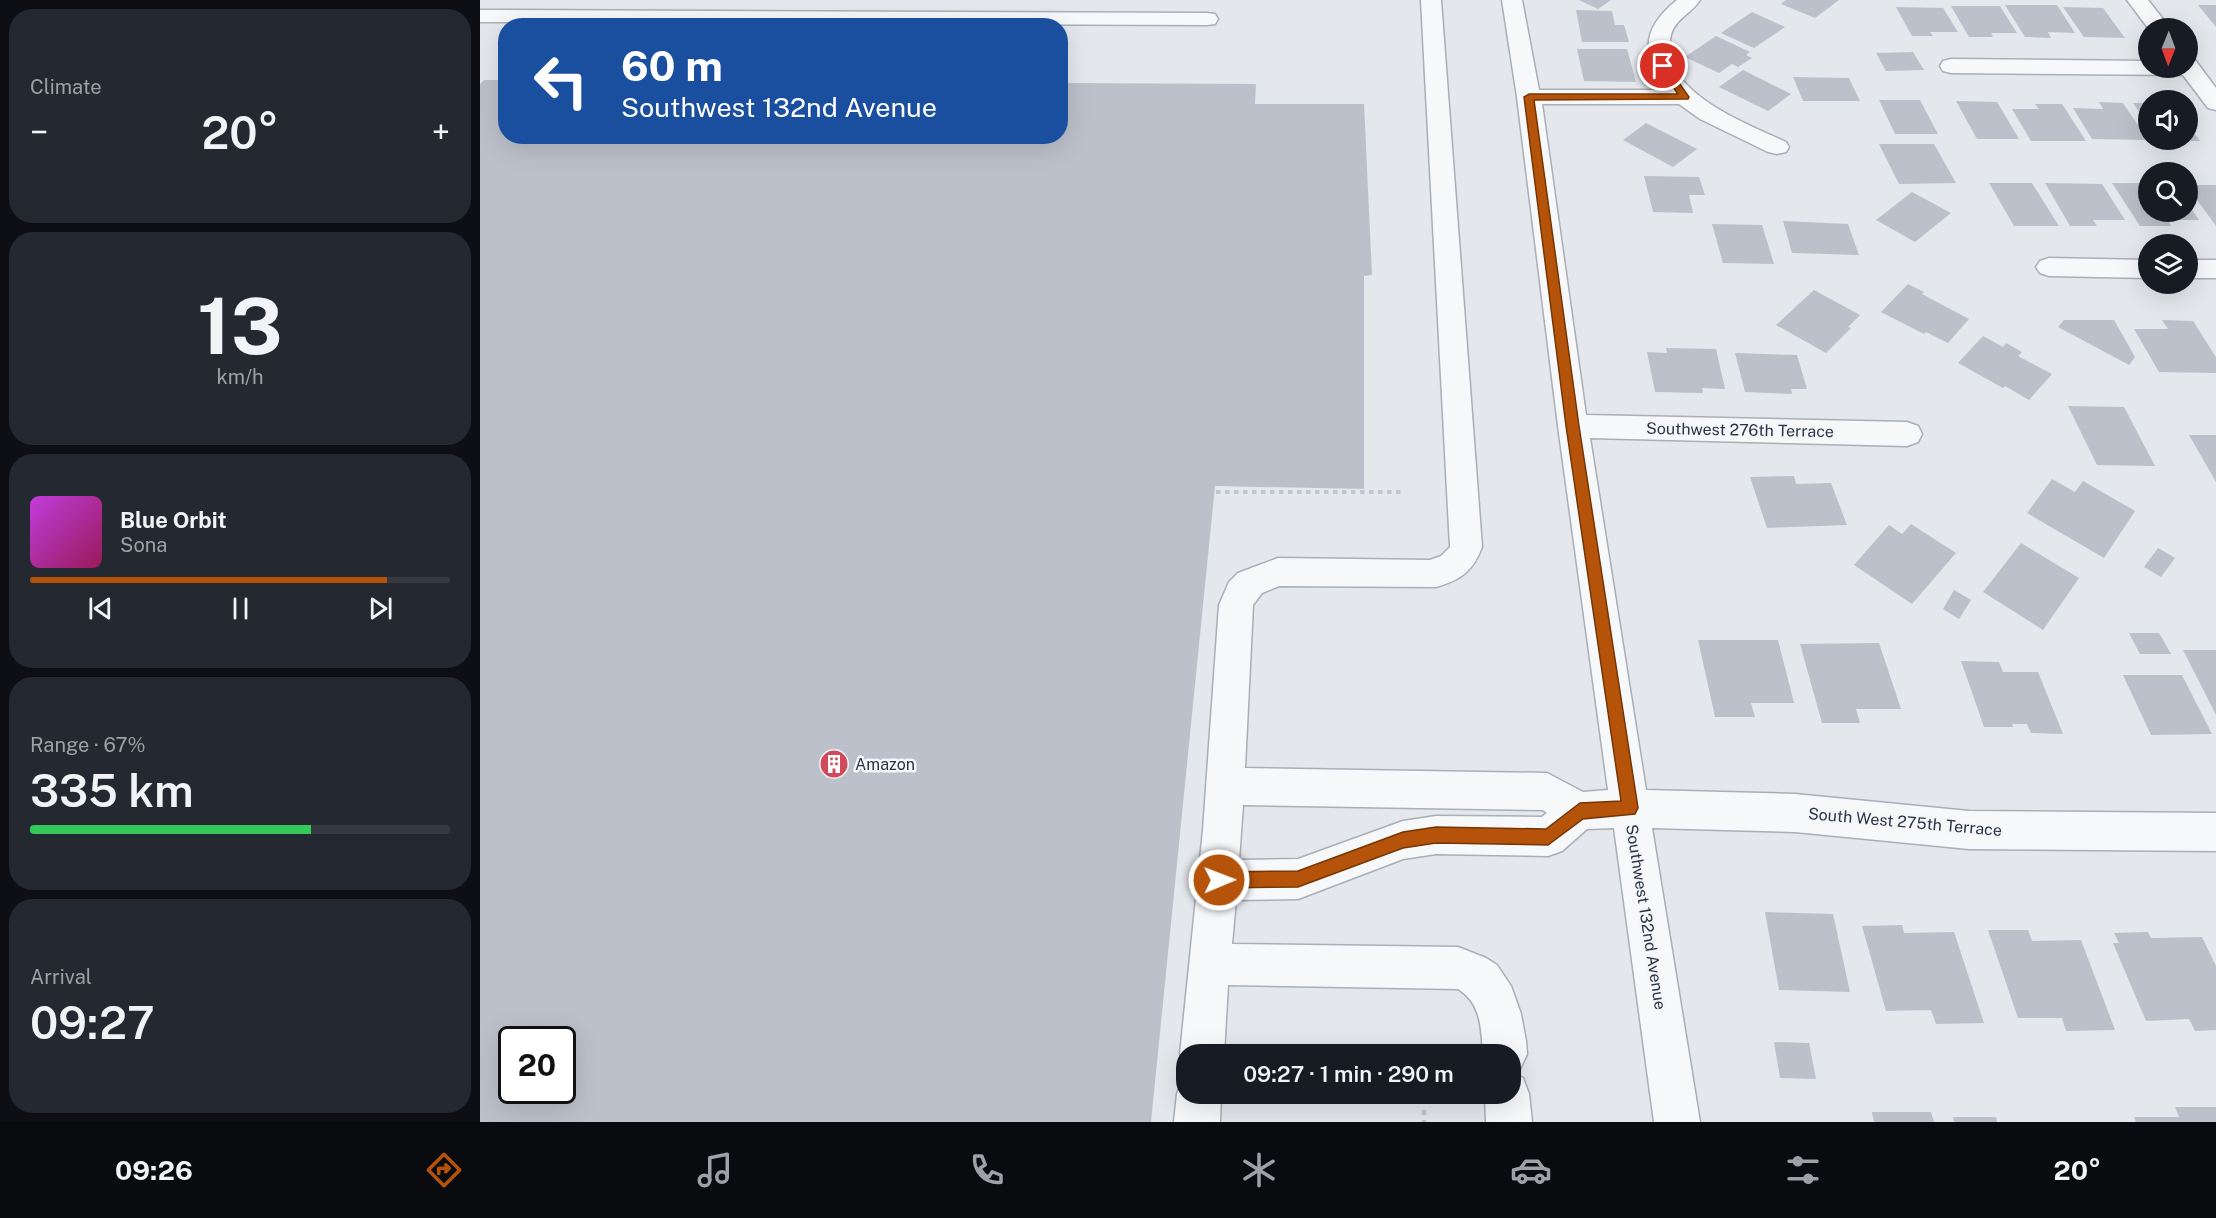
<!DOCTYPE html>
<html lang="en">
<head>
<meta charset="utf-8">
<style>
	body { margin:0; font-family:"Public Sans",sans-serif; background:#242831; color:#f1f3f6; height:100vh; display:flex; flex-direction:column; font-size:22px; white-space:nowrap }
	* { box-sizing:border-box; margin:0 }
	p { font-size:20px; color:#9ea1a6 }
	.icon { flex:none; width:33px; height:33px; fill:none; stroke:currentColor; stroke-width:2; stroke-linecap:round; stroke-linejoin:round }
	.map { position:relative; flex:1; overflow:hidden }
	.drawer { display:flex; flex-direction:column; gap:9px; padding:9px; background:#0d0f14; width:480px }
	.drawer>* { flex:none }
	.top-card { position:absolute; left:18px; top:18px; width:570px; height:126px; border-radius:24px; box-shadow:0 6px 24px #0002; background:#1a4fa0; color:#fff; overflow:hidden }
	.needle { width:39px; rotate:181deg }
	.controls { position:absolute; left:1658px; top:18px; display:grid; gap:12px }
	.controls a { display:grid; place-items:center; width:60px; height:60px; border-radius:50%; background:#171b24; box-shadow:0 6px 24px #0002; font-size:30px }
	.speed { position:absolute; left:18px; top:1026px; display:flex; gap:12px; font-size:30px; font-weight:700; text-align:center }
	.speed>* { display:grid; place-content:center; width:78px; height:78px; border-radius:50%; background:#171b24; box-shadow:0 6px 24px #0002; line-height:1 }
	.speed .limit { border:3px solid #111; border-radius:9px; background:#fff; color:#111 }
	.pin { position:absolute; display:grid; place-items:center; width:51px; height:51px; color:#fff; margin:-26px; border:3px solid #fff; border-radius:50%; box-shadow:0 2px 6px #0007 }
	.me { position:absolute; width:66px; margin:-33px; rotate:89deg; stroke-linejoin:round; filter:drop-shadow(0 0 4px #0008) }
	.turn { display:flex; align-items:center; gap:21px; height:126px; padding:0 24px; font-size:27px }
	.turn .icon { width:78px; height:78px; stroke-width:2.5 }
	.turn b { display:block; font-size:42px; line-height:51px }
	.big { font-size:45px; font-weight:600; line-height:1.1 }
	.drawer .card { flex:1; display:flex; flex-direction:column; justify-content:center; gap:9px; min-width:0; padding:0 21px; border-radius:24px; background:#242831 }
	.drawer .dial { align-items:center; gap:0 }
	.dial b { font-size:78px; line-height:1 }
	.song { display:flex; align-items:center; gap:18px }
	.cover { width:72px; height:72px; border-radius:9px; background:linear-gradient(135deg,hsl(290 70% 55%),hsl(330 70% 35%)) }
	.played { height:6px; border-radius:3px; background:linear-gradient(90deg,#b45309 85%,#363941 85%) }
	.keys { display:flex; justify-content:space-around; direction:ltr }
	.heat { display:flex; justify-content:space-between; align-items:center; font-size:33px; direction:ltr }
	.charge { height:9px; border-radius:4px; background:linear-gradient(90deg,#34c759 67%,#363941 0) }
	.trip { position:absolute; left:696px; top:1044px; width:345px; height:60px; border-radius:24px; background:#171b24; box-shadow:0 6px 24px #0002; font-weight:600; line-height:60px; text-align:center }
	.dock { display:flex; height:96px; justify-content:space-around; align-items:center; background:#090b0e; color:#9ea1a6 }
	.dock .icon { width:42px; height:42px }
	.dock .selected { color:#b45309 }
	.dock b { font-size:27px; color:#f1f3f6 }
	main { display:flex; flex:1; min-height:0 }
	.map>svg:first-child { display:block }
</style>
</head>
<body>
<main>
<section class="drawer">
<div class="card"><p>Climate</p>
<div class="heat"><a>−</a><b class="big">20°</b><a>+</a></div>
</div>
<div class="card dial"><b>13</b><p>km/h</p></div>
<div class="card">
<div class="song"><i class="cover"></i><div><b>Blue Orbit</b><p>Sona</p></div></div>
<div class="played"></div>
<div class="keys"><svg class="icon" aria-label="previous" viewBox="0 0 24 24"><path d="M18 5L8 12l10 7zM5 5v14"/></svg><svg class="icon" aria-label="pause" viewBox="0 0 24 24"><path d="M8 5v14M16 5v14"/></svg><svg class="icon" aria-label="next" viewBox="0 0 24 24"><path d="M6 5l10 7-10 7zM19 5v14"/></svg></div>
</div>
<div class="card"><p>Range · 67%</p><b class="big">335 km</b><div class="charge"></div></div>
<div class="card"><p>Arrival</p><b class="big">09:27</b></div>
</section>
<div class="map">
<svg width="1736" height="1122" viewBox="0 0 1736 1122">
	<rect width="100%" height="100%" fill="#e4e7ec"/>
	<path fill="#bbc0ca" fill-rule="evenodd" d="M1099,0h32l-13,9z
		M1306,0h53l-24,18 -34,-14z
		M1525,5h52l18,28 -27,-1 3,6 -26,-1z
		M1718,5h18v22z
		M1471,6h49l17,27h-26l2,4h-24z
		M1416,7l47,1 15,24h-28l3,4h-21z
		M1583,7l40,1 22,30 -41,-1z
		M1096,10l36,1 3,14h9l5,17h-47z
		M1272,12l33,15 -31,21 -33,-15z
		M1236,36l34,16 -4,3 6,3 -14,9 -6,-3 -13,9 -34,-16z
		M1097,49h50l9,33 -52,-1z
		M1433,52l11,18 -38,1 -10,-18z
		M1263,70l48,24 -23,17 -49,-24z
		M1313,77l56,1 11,23h-57z
		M4,80h22v56h554v-53l196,1 -1,20h109l8,171 -8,1v213l-149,-3 -64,636h-671v-1038zM32,1040h50v50h-50z
		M1399,100h41l18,34h-43z
		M1476,101l41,1 22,37h-42z
		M1619,102l24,1 25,37 -56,-1 -19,-31 30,1z
		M1653,103h15v22z
		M1555,104h27l24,37h-55l-19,-32h27z
		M1166,123l51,26 -24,18 -50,-27z
		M1707,123l13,18h-13z
		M1399,144h55l22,39 -57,1z
		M1164,176l55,1 6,18h-16l4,18 -40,-1z
		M1509,183h43l27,43h-45z
		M1565,183l57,1 23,36h-32l4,6h-27z
		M1632,183h36v29h39v-9l12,17h-31l3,6h-31z
		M1707,185h29v41l-29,-40z
		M1432,192l39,21 -36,29 -39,-22z
		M1303,221l65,3 11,31 -67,-2z
		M1232,224l50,1 12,39 -51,-1z
		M1428,284l16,8 -2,2 47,25 -21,24 -22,-11 -2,2 -43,-22z
		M1334,290l46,25 -12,12 3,1 -25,25 -50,-28z
		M1584,320h50l21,37 -6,8 -71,-38z
		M1682,320l31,1 23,36v16l-57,-1 -25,-43h34z
		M1503,336l20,11 3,-4 16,9 -4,4 34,18 -23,26 -24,-14 -2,2 -45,-25z
		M1186,348l50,1 9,40 -23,-1 1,5 -48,-1 -8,-40 20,1z
		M1255,353l62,2 10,34h-16l1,5 -47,-2z
		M1588,406l56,1 31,59 -58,-1z
		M1709,435h27v47z
		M1314,476l2,8 35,-1 16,42 -80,3 -17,-51z
		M1572,479l23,13 8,-11 52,30 -31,47 -77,-45z
		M1431,524l45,29 -44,51 -58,-39 35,-40 13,9z
		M1541,543l58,35 -36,52 -60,-38z
		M1678,548l17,10 -14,19 -17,-10z
		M1474,590l17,10 -12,19 -16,-10z
		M1649,633h30l12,21h-31z
		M1218,640h80l16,63h-43l4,14h-40z
		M1399,643l22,66h-45l4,14h-38l-22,-79z
		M1703,650h33v65z
		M1481,661l38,1 4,10h35l25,62 -32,-1 -4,-9h-15l1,3h-29z
		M1643,675h59l30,59 -61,1z
		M1285,912l68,2 17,78 -71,-2z
		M1422,925l2,8 50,-1 30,91 -48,1 -5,-14 -45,1 -24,-85z
		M1508,930h40l4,11 49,-1 34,90 -49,1 -4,-13h-44z
		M1668,932l3,6 51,-1 14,29v64l-21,1 -6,-12 -43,2 -33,-78h6l-5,-10z
		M1294,1042l35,1 7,36 -36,-1z
		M1695,1107h41v15h-80l-2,-5h45z
		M1392,1112h59l3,10h-60z
		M1473,1117h43l1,5h-43z"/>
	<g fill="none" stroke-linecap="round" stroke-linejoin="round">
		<g stroke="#a9aeb7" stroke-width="3">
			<path id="minor" d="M941,0h20l41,547c-9,24 -21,33 -46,40l-157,-1 -17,7 -9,12 -8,163 302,5 36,19 25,-2 -50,-364 -41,-329 -15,-97h20l17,90h128c-26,-36 -26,-61 10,-90h23c-8,13 -25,19 -29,35 -15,56 77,89 115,107l3,5 -3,5 -9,2 -9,-2 -68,-33 -21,-15h-137l44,311 321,7 11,4 4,8 -4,8 -11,4 -317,-8 56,352 149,4 174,17 247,2v38l-247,-2 -174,-17 -143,-4 48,294h-46l-40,-294 -27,1 -25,22 -14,5 -112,-2 -33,5 -105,40 -62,1 -4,44 226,3 28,11 11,7 14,21 10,28 5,27 1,13 -7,15 -9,4 12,5 6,16 3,28h-46l-1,-28h25v-40h-27c-2,-25 -1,-50 -25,-65l-230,-4 -4,69h-38v15l-6,-15 23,-224 16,-225 10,-23 9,-9 40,-15 152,2 11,-4 9,-9zM763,805l300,5 4,3 -5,4 -106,-1 -33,5 -105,38 -59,1z
				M1647,0h21l22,28h-22z
				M0,10l727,3 8,1 3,5 -3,5 -8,1 -727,-3z
				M1707,58l8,2 21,28v22l-8,-2 -25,-33 -232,-2 -8,-2 -3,-5 3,-5 8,-2 197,2v7h39z
				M1569,258l99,2v18l-99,-2 -9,-3 -4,-6 4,-6z
				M1707,260h29v18h-29z
				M706,1077v17h35l-1,28h-46l3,-28 6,-16z"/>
		</g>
		<path stroke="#c2c5cb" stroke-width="4" stroke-dasharray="4.5 4.5" stroke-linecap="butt" d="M736,492h188"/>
		<path stroke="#c2c5cb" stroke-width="4.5" stroke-dasharray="5 5" stroke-linecap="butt" d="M944,1110v12"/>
		<use href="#minor" fill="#f7f8fa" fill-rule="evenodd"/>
	</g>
	<path fill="#b45309" stroke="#753606" stroke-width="1.5" d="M1180,64h6l23,33 -1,2 -154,1 45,326 59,382 -3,6 -52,5 -35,26 -112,-2 -33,5 -105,39 -79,1 -6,-2 -2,-6 2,-6 6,-2 79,-1 105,-39 33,-5 110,2 34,-26 41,-2 -55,-375 -42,-329 5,-3h149l-20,-28z"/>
	<defs>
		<g id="building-disc" transform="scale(1.5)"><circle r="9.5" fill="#d1495b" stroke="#f4f6f9"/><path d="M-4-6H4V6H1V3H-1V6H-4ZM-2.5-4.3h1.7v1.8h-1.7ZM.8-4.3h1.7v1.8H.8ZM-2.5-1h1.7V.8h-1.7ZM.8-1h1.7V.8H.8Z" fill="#fff"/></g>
	</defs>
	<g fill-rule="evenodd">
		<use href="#building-disc" x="354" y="764"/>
	</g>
	<g text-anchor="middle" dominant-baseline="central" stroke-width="5" stroke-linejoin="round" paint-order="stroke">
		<g font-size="16" fill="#2b3445" stroke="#f4f6f9">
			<text transform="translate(1260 430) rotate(1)">Southwest 276th Terrace</text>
			<text transform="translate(1425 822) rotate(5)">South West 275th Terrace</text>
			<text transform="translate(1166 917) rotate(81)">Southwest 132nd Avenue</text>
		</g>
		<g font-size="16" fill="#2b3445" stroke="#f4f6f9" text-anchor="start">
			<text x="375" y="764">Amazon</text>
		</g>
	</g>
</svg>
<div class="controls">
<a><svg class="needle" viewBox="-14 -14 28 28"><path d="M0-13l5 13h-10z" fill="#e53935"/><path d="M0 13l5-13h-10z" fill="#9ea1a6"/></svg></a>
<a><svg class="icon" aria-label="sound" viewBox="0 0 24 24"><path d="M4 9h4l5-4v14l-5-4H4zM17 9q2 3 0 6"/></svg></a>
<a><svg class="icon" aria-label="search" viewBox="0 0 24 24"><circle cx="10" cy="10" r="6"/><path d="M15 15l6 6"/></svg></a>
<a><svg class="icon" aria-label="layers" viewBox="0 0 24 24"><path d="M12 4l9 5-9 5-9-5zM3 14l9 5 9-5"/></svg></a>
</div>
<div class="speed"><div class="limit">20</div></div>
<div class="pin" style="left:1183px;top:66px;background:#d93025"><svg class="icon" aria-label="arrive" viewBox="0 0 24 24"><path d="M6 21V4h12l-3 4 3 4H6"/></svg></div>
<svg class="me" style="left:739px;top:880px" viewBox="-20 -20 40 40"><circle r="17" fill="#b45309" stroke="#fff" stroke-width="3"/><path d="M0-11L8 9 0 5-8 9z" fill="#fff"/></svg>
<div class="trip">09:27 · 1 min · 290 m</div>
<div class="top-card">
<div class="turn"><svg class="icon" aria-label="left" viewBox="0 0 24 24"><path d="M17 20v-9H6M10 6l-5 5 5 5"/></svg><div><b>60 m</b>Southwest 132nd Avenue</div></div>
</div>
</div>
</main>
<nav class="dock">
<b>09:26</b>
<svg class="icon selected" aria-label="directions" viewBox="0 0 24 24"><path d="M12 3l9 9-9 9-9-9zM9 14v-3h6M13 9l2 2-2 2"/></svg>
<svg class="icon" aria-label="music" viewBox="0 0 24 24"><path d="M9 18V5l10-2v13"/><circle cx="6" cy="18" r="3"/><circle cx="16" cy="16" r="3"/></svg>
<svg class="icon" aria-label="phone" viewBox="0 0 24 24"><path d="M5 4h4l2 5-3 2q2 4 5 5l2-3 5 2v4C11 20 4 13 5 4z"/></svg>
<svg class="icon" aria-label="climate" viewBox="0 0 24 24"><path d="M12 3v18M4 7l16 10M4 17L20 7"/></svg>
<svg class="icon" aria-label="car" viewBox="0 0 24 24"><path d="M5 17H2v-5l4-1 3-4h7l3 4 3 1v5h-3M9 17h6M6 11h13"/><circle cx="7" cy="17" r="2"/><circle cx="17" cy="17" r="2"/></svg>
<svg class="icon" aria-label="filters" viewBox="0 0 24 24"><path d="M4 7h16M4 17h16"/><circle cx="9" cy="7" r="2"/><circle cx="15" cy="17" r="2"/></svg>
<b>20°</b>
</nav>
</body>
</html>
